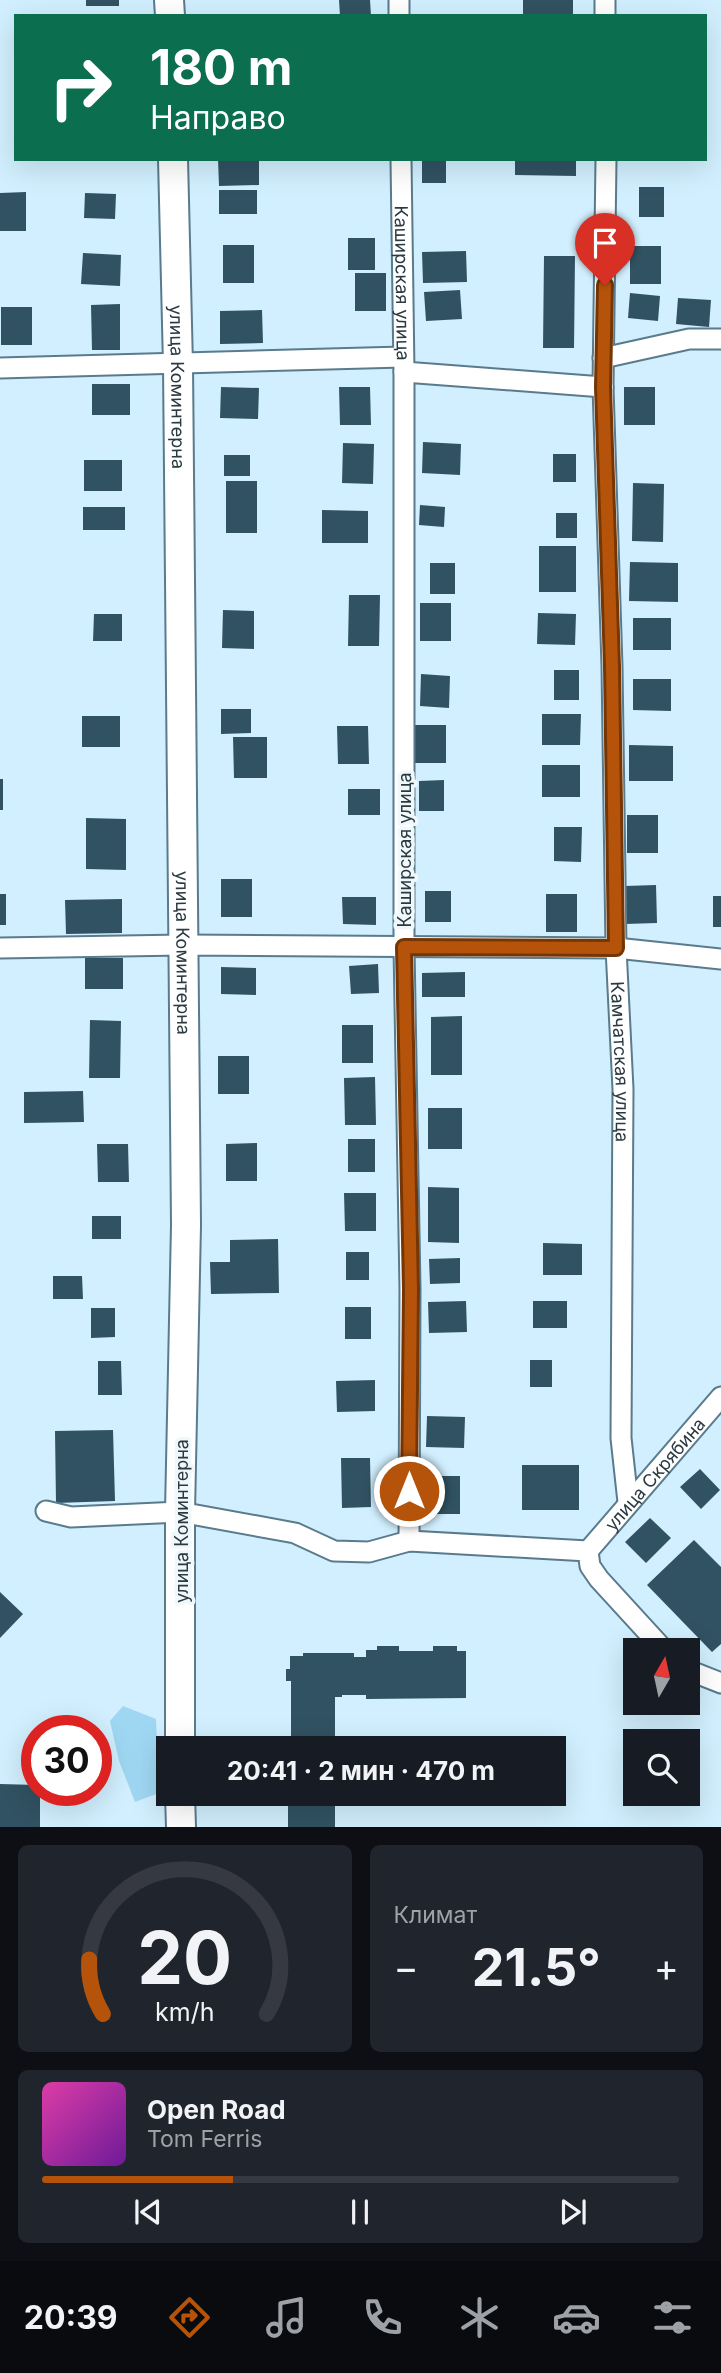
<!DOCTYPE html>
<html lang="ru">
<head>
<meta charset="utf-8">
<style>
	body { margin:0; font-family:Inter,sans-serif; background:#20242c; color:#f1f3f6; height:100vh; display:flex; flex-direction:column; font-size:26px; white-space:nowrap }
	* { box-sizing:border-box; margin:0 }
	p { font-size:23px; color:#9ea1a6 }
	.icon { flex:none; width:38px; height:38px; fill:none; stroke:currentColor; stroke-width:2; stroke-linecap:round; stroke-linejoin:round }
	.map { position:relative; height:1827px; overflow:hidden }
	.panel { display:flex; flex-direction:column; gap:18px; padding:18px; background:#0d0f14; flex:1 }
	.panel>* { flex:none }
	.top-card { position:absolute; left:14px; top:14px; width:693px; height:147px; border-radius:0px; box-shadow:0 7px 28px #0002; background:#0b6e4f; color:#fff; overflow:hidden }
	.needle { width:46px; rotate:9deg }
	.controls { position:absolute; left:623px; top:1638px; display:grid; gap:14px }
	.controls a { display:grid; place-items:center; width:77px; height:77px; border-radius:0px; background:#171b24; box-shadow:0 7px 28px #0002; font-size:35px }
	.speed { position:absolute; left:21px; top:1715px; display:flex; gap:14px; font-size:35px; font-weight:700; text-align:center }
	.speed>* { display:grid; place-content:center; width:91px; height:91px; border-radius:50%; background:#171b24; box-shadow:0 7px 28px #0002; line-height:1 }
	.speed .limit { border:10px solid #d22; background:#fff; color:#111 }
	.pin { position:absolute; display:grid; place-items:center; width:60px; height:60px; color:#fff; margin:-72px -30px; border-radius:50% 50% 50% 0; rotate:-45deg; box-shadow:0 0 7px #0007 }
	.pin .icon { rotate:45deg }
	.me { position:absolute; width:77px; margin:-38px; rotate:0deg; stroke-linejoin:round; filter:drop-shadow(0 0 5px #0008) }
	.turn { display:flex; align-items:center; gap:24px; height:147px; padding:0 21px; font-size:32px }
	.turn .icon { width:91px; height:91px; stroke-width:2.5 }
	.turn b { display:block; font-size:49px; line-height:60px }
	.big { font-size:52px; font-weight:700; line-height:1.1 }
	.panel .tile { flex:1; display:flex; flex-direction:column; justify-content:center; gap:10px; min-width:0; padding:0 24px; border-radius:10px; background:#20242c }
	.panel .dial { align-items:center; gap:0 }
	.dial svg { height:182px; overflow:visible; fill:none; stroke:#363941; stroke-width:7; stroke-linecap:round; text-anchor:middle }
	.dial text { fill:#f1f3f6; stroke:none }
	.song { display:flex; align-items:center; gap:21px }
	.cover { width:84px; height:84px; border-radius:10px; background:linear-gradient(135deg,hsl(320 70% 55%),hsl(280 70% 35%)) }
	.played { height:7px; border-radius:4px; background:linear-gradient(90deg,#b45309 30%,#363941 30%) }
	.keys { display:flex; justify-content:space-around; direction:ltr }
	.heat { display:flex; justify-content:space-between; align-items:center; font-size:38px; direction:ltr }
	.panel .tiles { flex:1; display:grid; gap:18px; grid-template-columns:1fr 1fr }
	.tile:last-child { grid-column:span 2 }
	.trip { position:absolute; left:156px; top:1736px; width:410px; height:70px; border-radius:0px; background:#171b24; box-shadow:0 7px 28px #0002; font-weight:700; line-height:70px; text-align:center }
	.menu { display:flex; height:112px; justify-content:space-around; align-items:center; background:#090b0e; color:#9ea1a6 }
	.menu .icon { width:49px; height:49px }
	.menu .current { color:#b45309 }
	.menu b { font-size:32px; color:#f1f3f6 }
	.map>svg:first-child { display:block }
</style>
</head>
<body>
<div class="map">
<svg width="721" height="1827" viewBox="0 0 721 1827">
	<rect width="100%" height="100%" fill="#d1effe"/>
	<path fill="#9fd7f2" d="M123,1706l33,13 3,74 -24,9 -16,-41 -9,-40z"/>
	<path fill="#315262" d="M86,0h33v6h-33z
		M339,0h31l1,16h-31z
		M523,0h50v16h-50z
		M218,159h41v26l-40,1z
		M422,159h24v24h-24z
		M515,159h61v17l-61,-1z
		M639,187h25v30h-25z
		M219,190h38v24h-38z
		M26,192v39h-26v-38z
		M85,193l31,1 -1,25 -31,-1z
		M348,238h27v32h-27z
		M223,245h31v38h-31z
		M630,246h31v38h-31z
		M466,251l1,31 -44,1 -1,-31z
		M83,253l38,2 -1,31 -39,-2z
		M544,256h31l-1,92h-31z
		M355,273h31v38h-31z
		M460,290l2,29 -36,2 -2,-29z
		M630,293l30,3 -2,25 -30,-3z
		M678,298l33,2 -2,27 -33,-3z
		M120,304v46h-28l-1,-45z
		M1,307h31v38h-31z
		M262,310l1,33 -43,1v-33z
		M92,384h38v31h-38z
		M221,387l38,1 -1,31 -38,-1z
		M339,387h31l1,38h-31z
		M624,387h31v38h-31z
		M423,442l38,2 -1,31 -38,-2z
		M343,443l31,1 -1,40 -31,-1z
		M553,454h23v28h-23z
		M224,455h26v21h-26z
		M84,460h38v31h-38z
		M226,481h31v52h-31z
		M633,483l31,1 -1,58 -31,-1z
		M420,505l25,2 -1,20 -25,-2z
		M83,507h42v23h-42z
		M322,510l46,1v32h-46z
		M556,513h21v25h-21z
		M539,546h37v46h-37z
		M630,562l48,1v39l-49,-1z
		M430,563h25v31h-25z
		M349,595h31l-1,51h-31z
		M420,603h31v38h-31z
		M223,610l31,1v38l-32,-1z
		M538,613l38,1 -1,31 -38,-1z
		M94,614h28v27h-29z
		M633,618h38v32h-38z
		M554,670h25v30h-25z
		M421,674l29,2 -1,32 -29,-2z
		M633,679h38v32l-38,-1z
		M221,709h30v24l-30,1z
		M542,714h39l-1,31h-38z
		M82,716h38v31h-38z
		M414,725h32v38h-31z
		M337,726h31l1,38h-31z
		M233,737h34v41h-33z
		M629,745l44,1v35h-44z
		M542,765h38v32h-38z
		M0,779h3v31h-3z
		M444,780v31h-25v-30z
		M348,789h32v26h-32z
		M627,815h31v38h-31z
		M86,818l40,1v51l-40,-1z
		M554,827h28l-1,35 -27,-1z
		M221,879h31v38h-31z
		M656,885l1,38 -32,1v-38z
		M425,891h26v31h-26z
		M0,894h6v31h-6z
		M546,894h31v38h-31z
		M713,896h8v31h-8z
		M342,897h34v28l-33,-1z
		M122,899v34l-56,1 -1,-34z
		M85,958h38v31h-38z
		M378,964l1,29 -28,1 -2,-28z
		M221,967l35,1v27l-35,-1z
		M465,972v25h-43v-24z
		M462,1016v59h-31v-58z
		M90,1020l31,1 -1,57h-31z
		M342,1025h31v38h-31z
		M218,1056h31v38h-31z
		M375,1077l1,48h-31l-1,-47z
		M83,1091l1,31 -60,1v-31z
		M428,1108h34v41h-34z
		M348,1139h27v33h-27z
		M257,1143v38h-31v-37z
		M97,1144h31l1,38h-31z
		M428,1187l31,1v55l-31,-1z
		M344,1193h32v38h-31z
		M92,1216h29v23h-29z
		M278,1239l1,54 -68,1 -1,-32h20v-22z
		M543,1243l39,1v31h-39z
		M346,1252h23v28h-23z
		M460,1258v25l-30,1 -1,-25z
		M53,1276h29l1,23h-30z
		M466,1301l1,31 -38,1 -1,-31z
		M533,1301h34v27h-34z
		M345,1307h26v32h-26z
		M91,1308h24v29l-24,1z
		M530,1360h22v27h-22z
		M98,1361h23l1,34h-24z
		M375,1380v31l-38,1 -1,-31z
		M427,1416l38,1 -1,31 -38,-1z
		M113,1430l2,71 -59,2 -1,-72z
		M341,1458h29l1,49 -29,1z
		M522,1465h57v45h-57z
		M700,1469l20,21 -19,19 -21,-22z
		M428,1476h32v38h-31z
		M650,1518l21,20 -25,25 -21,-21z
		M694,1540l27,27v77l-9,8 -65,-67z
		M0,1592l23,22 -23,24z
		M377,1646h22v5h34v-5h24v5h9v47l-100,1v-4h-24v2h-7v51h-47v-11h3v-56h-5v-12h4v-13h13v-3h51v4h12v-7h11z
		M0,1784l37,1v5h3v37h-40z
		M288,1794h47v33h-47z"/>
	<g fill="none" stroke-linecap="round" stroke-linejoin="round">
		<g stroke="#597b8c" stroke-width="23">
			<g id="street">
				<path d="M399,0v16"/>
				<path d="M605,0v16"/>
				<path id="s1" d="M401,159l3,213v575l6,342 -1,252"/>
				<path id="s2" d="M606,159l-3,228 9,279 4,282 7,141 -2,349 7,64"/>
				<path d="M603,358l86,-19h32"/>
				<path d="M0,368l403,-11"/>
				<path d="M404,372l199,15"/>
				<path d="M0,948l183,-3 433,3 105,11"/>
				<path d="M46,1511l25,6 109,-5 115,21 39,18 35,1 40,-11 179,10 2,15 9,13 65,71"/>
				<path id="s3" d="M588,1551l133,-154"/>
				<path d="M688,1670l33,13"/>
			</g>
		</g>
		<g stroke="#597b8c" stroke-width="32">
			<g id="secondary">
				<path d="M169,0l1,16"/>
				<path id="s4" d="M173,159l5,206 8,860 -6,287v236"/>
				<path d="M180,1794l1,33"/>
			</g>
		</g>
		<use href="#street" stroke="#fff" stroke-width="19"/>
		<use href="#secondary" stroke="#fff" stroke-width="28"/>
	</g>
	<g fill="none" stroke-linecap="round" stroke-linejoin="round">
		<g stroke="#753606" stroke-width="18">
			<path id="route" d="M409,1491l2,-202 -7,-342 212,1 -4,-282 -9,-279 2,-102"/>
		</g>
		<use href="#route" stroke="#b45309" stroke-width="12"/>
	</g>
	<g text-anchor="middle" dominant-baseline="central" stroke-width="7" stroke-linejoin="round" paint-order="stroke">
		<g font-size="18" fill="#2b3a41" stroke="#f1f8fc">
			<text stroke="none"><textPath href="#s1" startOffset="124">Каширская улица</textPath></text>
			<text stroke="none"><textPath href="#s4" startOffset="228">улица Коминтерна</textPath></text>
			<text transform="translate(404 850) rotate(-90)">Каширская улица</text>
			<text stroke="none"><textPath href="#s4" startOffset="794">улица Коминтерна</textPath></text>
			<text stroke="none"><textPath href="#s2" startOffset="903">Камчатская улица</textPath></text>
			<text stroke="none"><textPath href="#s3" startOffset="102">улица Скрябина</textPath></text>
			<text transform="translate(181 1521) rotate(-90)">улица Коминтерна</text>
		</g>
	</g>
</svg>
<div class="controls">
<a><svg class="needle" viewBox="-14 -14 28 28"><path d="M0-13l5 13h-10z" fill="#e53935"/><path d="M0 13l5-13h-10z" fill="#9ea1a6"/></svg></a>
<a><svg class="icon" aria-label="search" viewBox="0 0 24 24"><circle cx="10" cy="10" r="6"/><path d="M15 15l6 6"/></svg></a>
</div>
<div class="speed"><div class="limit">30</div></div>
<div class="pin" style="left:605px;top:285px;background:#d93025"><svg class="icon" aria-label="arrive" viewBox="0 0 24 24"><path d="M6 21V4h12l-3 4 3 4H6"/></svg></div>
<svg class="me" style="left:409px;top:1491px" viewBox="-20 -20 40 40"><circle r="17" fill="#b45309" stroke="#fff" stroke-width="3"/><path d="M0-11L8 9 0 5-8 9z" fill="#fff"/></svg>
<div class="trip">20:41 · 2 мин · 470 m</div>
<div class="top-card">
<div class="turn"><svg class="icon" aria-label="right" viewBox="0 0 24 24"><path d="M7 20v-9h11M14 6l5 5-5 5"/></svg><div><b>180 m</b>Направо</div></div>
</div>
</div>
<section class="panel">
<div class="tiles">
<div class="tile dial"><svg viewBox="0 0 100 80">
<path d="M14 69A42 42 0 1 1 86 69"/>
<path d="M14 69A42 42 0 0 1 8 45" stroke="#b45309"/>
<text x="50" y="56" font-size="32" font-weight="700">20</text>
<text x="50" y="72" font-size="11">km/h</text>
</svg></div>
<div class="tile"><p>Климат</p>
<div class="heat"><a>−</a><b class="big">21.5°</b><a>+</a></div>
</div>
<div class="tile">
<div class="song"><i class="cover"></i><div><b>Open Road</b><p>Tom Ferris</p></div></div>
<div class="played"></div>
<div class="keys"><svg class="icon" aria-label="previous" viewBox="0 0 24 24"><path d="M18 5L8 12l10 7zM5 5v14"/></svg><svg class="icon" aria-label="pause" viewBox="0 0 24 24"><path d="M8 5v14M16 5v14"/></svg><svg class="icon" aria-label="next" viewBox="0 0 24 24"><path d="M6 5l10 7-10 7zM19 5v14"/></svg></div>
</div>
</div>
</section>
<nav class="menu">
<b>20:39</b>
<svg class="icon current" aria-label="directions" viewBox="0 0 24 24"><path d="M12 3l9 9-9 9-9-9zM9 14v-3h6M13 9l2 2-2 2"/></svg>
<svg class="icon" aria-label="music" viewBox="0 0 24 24"><path d="M9 18V5l10-2v13"/><circle cx="6" cy="18" r="3"/><circle cx="16" cy="16" r="3"/></svg>
<svg class="icon" aria-label="phone" viewBox="0 0 24 24"><path d="M5 4h4l2 5-3 2q2 4 5 5l2-3 5 2v4C11 20 4 13 5 4z"/></svg>
<svg class="icon" aria-label="climate" viewBox="0 0 24 24"><path d="M12 3v18M4 7l16 10M4 17L20 7"/></svg>
<svg class="icon" aria-label="car" viewBox="0 0 24 24"><path d="M5 17H2v-5l4-1 3-4h7l3 4 3 1v5h-3M9 17h6M6 11h13"/><circle cx="7" cy="17" r="2"/><circle cx="17" cy="17" r="2"/></svg>
<svg class="icon" aria-label="filters" viewBox="0 0 24 24"><path d="M4 7h16M4 17h16"/><circle cx="9" cy="7" r="2"/><circle cx="15" cy="17" r="2"/></svg>
</nav>
</body>
</html>
